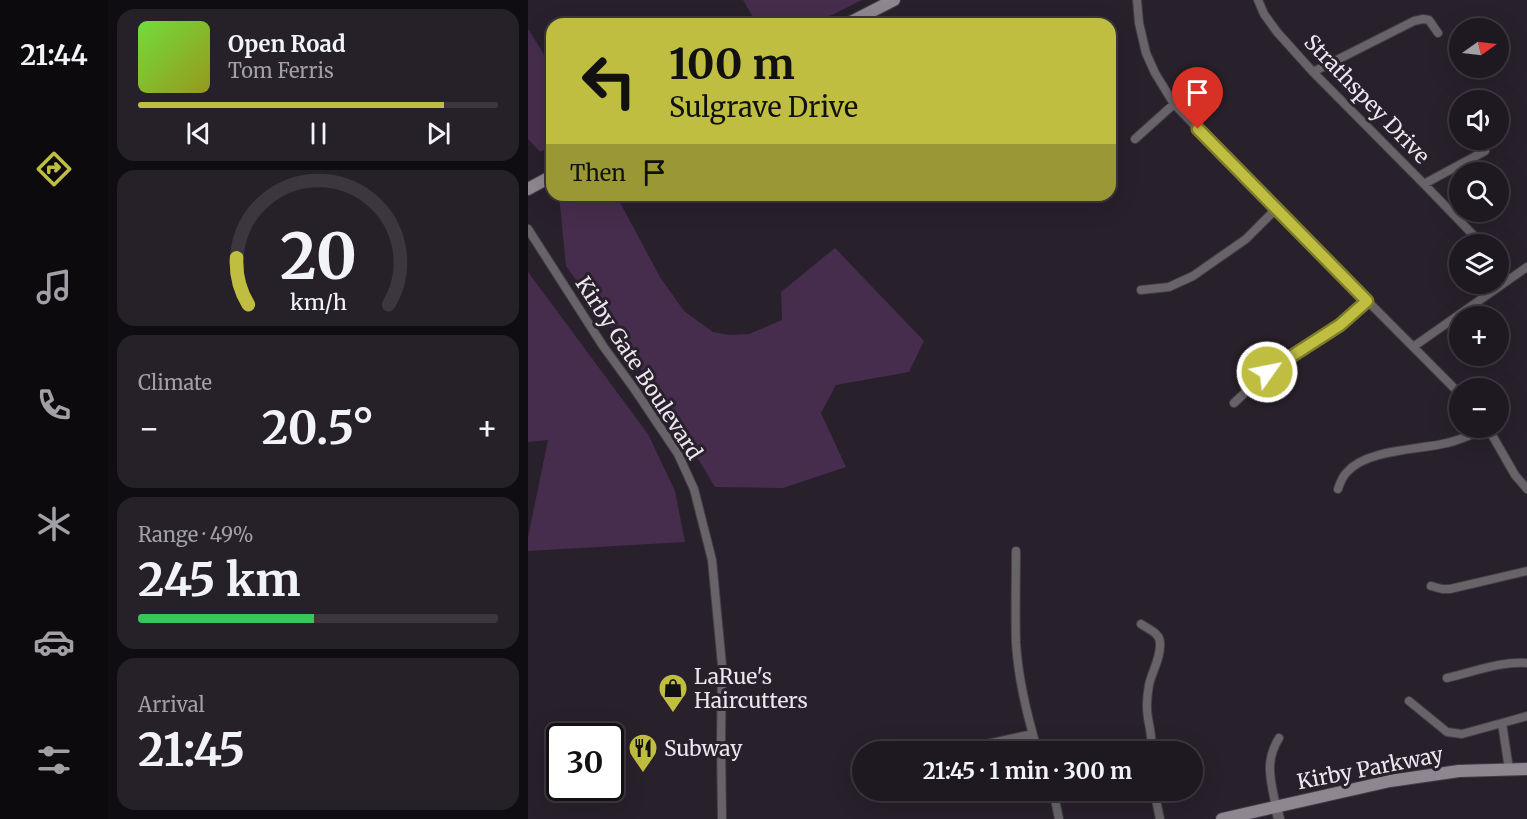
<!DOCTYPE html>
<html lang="en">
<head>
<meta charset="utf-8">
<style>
	body { margin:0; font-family:Merriweather,serif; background:#262129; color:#f1f3f6; height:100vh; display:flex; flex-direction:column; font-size:22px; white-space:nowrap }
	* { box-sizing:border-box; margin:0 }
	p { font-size:20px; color:#a1a0a5 }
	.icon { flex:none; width:33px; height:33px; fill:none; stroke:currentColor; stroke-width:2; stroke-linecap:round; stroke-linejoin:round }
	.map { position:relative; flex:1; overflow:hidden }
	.panel { display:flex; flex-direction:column; gap:9px; padding:9px; background:#100d12; width:420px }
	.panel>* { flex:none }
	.hud { position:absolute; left:18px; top:18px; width:570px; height:183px; border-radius:18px; box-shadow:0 6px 24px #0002,0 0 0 2px #3c373e; background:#c0be41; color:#111; overflow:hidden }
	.needle { width:39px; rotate:76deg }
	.buttons { position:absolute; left:921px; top:18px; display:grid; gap:12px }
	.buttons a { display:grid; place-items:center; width:60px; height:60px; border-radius:50%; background:#1e1820; box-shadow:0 6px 24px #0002,0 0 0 2px #3c373e; font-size:30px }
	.speed { position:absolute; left:18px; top:723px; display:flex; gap:12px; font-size:30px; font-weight:700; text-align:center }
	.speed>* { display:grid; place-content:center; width:78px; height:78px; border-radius:50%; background:#1e1820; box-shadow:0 6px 24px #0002,0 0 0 2px #3c373e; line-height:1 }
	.speed .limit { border:3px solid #111; border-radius:9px; background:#fff; color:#111 }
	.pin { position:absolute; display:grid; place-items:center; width:51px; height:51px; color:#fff; margin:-62px -26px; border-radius:50% 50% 50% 0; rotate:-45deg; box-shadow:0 0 6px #0007 }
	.pin .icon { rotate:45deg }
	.me { position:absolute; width:66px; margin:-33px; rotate:57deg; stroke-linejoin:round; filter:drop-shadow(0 0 4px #0008) }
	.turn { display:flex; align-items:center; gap:21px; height:126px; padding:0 24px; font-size:27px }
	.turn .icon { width:78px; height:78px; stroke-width:2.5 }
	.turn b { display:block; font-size:42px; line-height:51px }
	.then { display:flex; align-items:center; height:57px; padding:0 24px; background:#0003; gap:12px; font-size:22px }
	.big { font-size:45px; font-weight:700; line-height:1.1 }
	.panel .card { flex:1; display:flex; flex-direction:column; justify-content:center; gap:9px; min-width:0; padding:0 21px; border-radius:18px; background:#262129 }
	.panel .dial { align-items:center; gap:0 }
	.dial svg { height:156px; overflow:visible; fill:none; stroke:#3c373e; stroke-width:7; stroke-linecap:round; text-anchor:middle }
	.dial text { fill:#f1f3f6; stroke:none }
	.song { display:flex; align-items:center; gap:18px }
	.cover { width:72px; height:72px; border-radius:9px; background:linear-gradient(135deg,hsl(100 70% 55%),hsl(60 70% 35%)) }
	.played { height:6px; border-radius:3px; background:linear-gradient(90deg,#c0be41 85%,#3c373e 85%) }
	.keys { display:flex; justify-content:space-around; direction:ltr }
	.heat { display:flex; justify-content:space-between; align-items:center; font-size:33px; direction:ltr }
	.charge { height:9px; border-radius:4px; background:linear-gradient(90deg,#34c759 49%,#3c373e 0) }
	.trip { position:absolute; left:324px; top:741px; width:351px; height:60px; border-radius:30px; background:#1e1820; box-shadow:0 6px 24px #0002,0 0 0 2px #3c373e; font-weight:700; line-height:60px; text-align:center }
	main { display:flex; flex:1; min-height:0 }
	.dock { display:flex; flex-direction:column; width:108px; justify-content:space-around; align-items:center; background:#0c0a0d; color:#a1a0a5 }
	.dock .icon { width:42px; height:42px }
	.dock .active { color:#c0be41 }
	.dock b { font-size:27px; color:#f1f3f6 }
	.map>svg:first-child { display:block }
</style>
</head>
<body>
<main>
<nav class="dock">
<b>21:44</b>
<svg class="icon active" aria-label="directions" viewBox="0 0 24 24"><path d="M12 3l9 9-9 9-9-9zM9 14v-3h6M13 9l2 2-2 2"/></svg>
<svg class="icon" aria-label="music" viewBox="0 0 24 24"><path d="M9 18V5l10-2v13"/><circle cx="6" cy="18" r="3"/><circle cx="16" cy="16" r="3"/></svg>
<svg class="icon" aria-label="phone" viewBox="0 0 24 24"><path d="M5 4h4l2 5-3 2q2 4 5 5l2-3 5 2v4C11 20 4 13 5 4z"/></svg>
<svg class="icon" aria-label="climate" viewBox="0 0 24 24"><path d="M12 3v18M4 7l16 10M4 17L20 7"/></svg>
<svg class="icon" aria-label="car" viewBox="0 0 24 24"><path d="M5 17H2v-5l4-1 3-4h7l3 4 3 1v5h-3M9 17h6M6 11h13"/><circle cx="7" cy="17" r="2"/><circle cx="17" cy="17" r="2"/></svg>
<svg class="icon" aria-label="filters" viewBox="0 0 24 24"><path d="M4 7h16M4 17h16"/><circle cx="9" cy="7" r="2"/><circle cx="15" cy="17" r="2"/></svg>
</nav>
<section class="panel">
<div class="card">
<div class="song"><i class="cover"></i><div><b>Open Road</b><p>Tom Ferris</p></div></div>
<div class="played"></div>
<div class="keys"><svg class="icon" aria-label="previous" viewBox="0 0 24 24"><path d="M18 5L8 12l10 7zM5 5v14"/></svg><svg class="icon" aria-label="pause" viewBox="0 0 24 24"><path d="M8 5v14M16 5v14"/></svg><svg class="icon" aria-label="next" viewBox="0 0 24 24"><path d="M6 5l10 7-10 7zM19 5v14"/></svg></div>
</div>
<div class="card dial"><svg viewBox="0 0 100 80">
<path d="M14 69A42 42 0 1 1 86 69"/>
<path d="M14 69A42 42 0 0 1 8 45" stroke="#c0be41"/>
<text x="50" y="56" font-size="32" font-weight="700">20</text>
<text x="50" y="72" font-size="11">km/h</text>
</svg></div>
<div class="card"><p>Climate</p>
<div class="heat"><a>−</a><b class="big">20.5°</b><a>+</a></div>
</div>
<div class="card"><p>Range · 49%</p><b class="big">245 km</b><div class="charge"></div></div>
<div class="card"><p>Arrival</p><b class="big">21:45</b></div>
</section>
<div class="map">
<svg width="999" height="819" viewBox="0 0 999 819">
	<rect width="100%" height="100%" fill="#28202a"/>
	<path fill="#462d4d" d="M215,0h119l-30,15 -39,9h-36z
		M0,29l24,38v79l-12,6 -12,-13z
		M31,195h57l44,82 24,34 29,21 16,3 20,-1 33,-14 -1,-28 54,-44 89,93 -15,31 -73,13 -15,28 25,54 -63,21 -68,-1 -57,-94 -92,-127z
		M0,272l120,162 27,57 10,51 -157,9v-14l20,-97 -20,2z"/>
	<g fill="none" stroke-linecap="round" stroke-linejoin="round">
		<g stroke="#433c45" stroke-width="10">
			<path id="minor" d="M609,0l2,23 7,30 9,20 19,31 102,105 184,185
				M730,0l6,14 13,18 36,40 111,112 58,60
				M785,72l101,-51 9,-2 6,1 9,13
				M607,139l39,-35
				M896,184l61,-33
				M0,229l75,117 32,44 43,64 16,35 18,71 10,105 -1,79 1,75
				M970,268l9,13
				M613,290l28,-3 24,-11 53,-37 30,-30
				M885,347l114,-80
				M706,403l33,-31 73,-47 27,-24
				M960,428l27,47 12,14
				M810,489c2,-6 4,-12 9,-17 20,-23 72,-22 100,-29 14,-3 26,-9 39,-15
				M488,551c0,31 -1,62 0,92 2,34 12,76 22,109
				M903,586l11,3h8l77,-18
				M613,624c7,5 19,9 19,19 1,15 -8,28 -11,42 -2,11 -3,22 -1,33 2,12 5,22 3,34
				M919,678c26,-6 54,-17 80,-15
				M881,701l38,31 15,2 40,-11 7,46
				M974,723l25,-7
				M455,745l49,-11
				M525,790l6,29
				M626,790l6,29
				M748,807c-5,-26 -12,-45 3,-69"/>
		</g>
		<g stroke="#433c45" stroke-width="12">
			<path id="tertiary" d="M748,807l3,12"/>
		</g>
		<g stroke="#433c45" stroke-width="14">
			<path id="secondary" d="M319,24l47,-24
				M0,189l24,-13
				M694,819l168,-38 69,-10 68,-2"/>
		</g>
		<use href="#minor" stroke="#676368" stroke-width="8"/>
		<use href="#tertiary" stroke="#676368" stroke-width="10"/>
		<use href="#secondary" stroke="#8e8790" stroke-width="12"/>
	</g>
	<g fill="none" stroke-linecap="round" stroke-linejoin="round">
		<g stroke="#7d7c2a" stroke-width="15">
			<path id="route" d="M670,129l169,172 -27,24 -73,47"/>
		</g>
		<use href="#route" stroke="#c0be41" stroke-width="10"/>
	</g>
	<defs>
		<g id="shop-pin" transform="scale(1.5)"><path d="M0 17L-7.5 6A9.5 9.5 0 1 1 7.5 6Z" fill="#c0be41" stroke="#28202a"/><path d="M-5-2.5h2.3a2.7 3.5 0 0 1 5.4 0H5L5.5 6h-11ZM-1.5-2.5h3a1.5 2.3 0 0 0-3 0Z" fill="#111"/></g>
		<g id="restaurant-pin" transform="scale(1.5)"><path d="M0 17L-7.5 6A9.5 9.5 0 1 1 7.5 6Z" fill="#c0be41" stroke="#28202a"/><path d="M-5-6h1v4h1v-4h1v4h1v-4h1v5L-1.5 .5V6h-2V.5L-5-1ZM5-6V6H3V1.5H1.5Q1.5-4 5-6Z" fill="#111"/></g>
	</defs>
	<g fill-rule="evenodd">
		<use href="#shop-pin" x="145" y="688"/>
		<use href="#restaurant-pin" x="115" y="748"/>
	</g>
	<g text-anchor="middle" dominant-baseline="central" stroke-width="6" stroke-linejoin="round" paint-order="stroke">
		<g font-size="21" fill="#ece6ed" stroke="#28202a">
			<text transform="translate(839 99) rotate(46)">Strathspey Drive</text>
			<text transform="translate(111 368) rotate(57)">Kirby Gate Boulevard</text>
			<text transform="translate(842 768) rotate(-11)">Kirby Parkway</text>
		</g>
		<g font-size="21" fill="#ece6ed" stroke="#28202a" text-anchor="start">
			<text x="166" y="676">LaRue's<tspan x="166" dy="24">Haircutters</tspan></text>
			<text x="136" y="748">Subway</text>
		</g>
	</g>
</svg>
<div class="buttons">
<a><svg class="needle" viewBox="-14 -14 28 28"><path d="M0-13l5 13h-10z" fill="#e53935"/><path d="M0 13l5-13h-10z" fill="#a1a0a5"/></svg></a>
<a><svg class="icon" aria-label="sound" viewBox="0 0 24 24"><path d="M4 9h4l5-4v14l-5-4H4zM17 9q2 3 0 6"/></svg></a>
<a><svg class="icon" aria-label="search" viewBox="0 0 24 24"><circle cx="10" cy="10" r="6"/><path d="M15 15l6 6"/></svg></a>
<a><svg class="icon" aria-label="layers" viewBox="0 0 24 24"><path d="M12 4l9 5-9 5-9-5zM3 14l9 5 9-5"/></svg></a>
<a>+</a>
<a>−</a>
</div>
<div class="speed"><div class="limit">30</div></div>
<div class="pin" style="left:670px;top:129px;background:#d93025"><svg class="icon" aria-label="arrive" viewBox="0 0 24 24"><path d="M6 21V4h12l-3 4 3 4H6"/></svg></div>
<svg class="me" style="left:739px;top:372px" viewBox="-20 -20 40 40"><circle r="17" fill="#c0be41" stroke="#fff" stroke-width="3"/><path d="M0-11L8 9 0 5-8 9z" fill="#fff"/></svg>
<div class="trip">21:45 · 1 min · 300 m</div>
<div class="hud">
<div class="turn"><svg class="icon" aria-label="left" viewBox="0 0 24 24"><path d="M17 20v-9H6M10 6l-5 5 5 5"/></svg><div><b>100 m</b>Sulgrave Drive</div></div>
<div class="then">Then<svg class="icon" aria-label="arrive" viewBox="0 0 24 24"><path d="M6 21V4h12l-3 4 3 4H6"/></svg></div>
</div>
</div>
</main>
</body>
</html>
